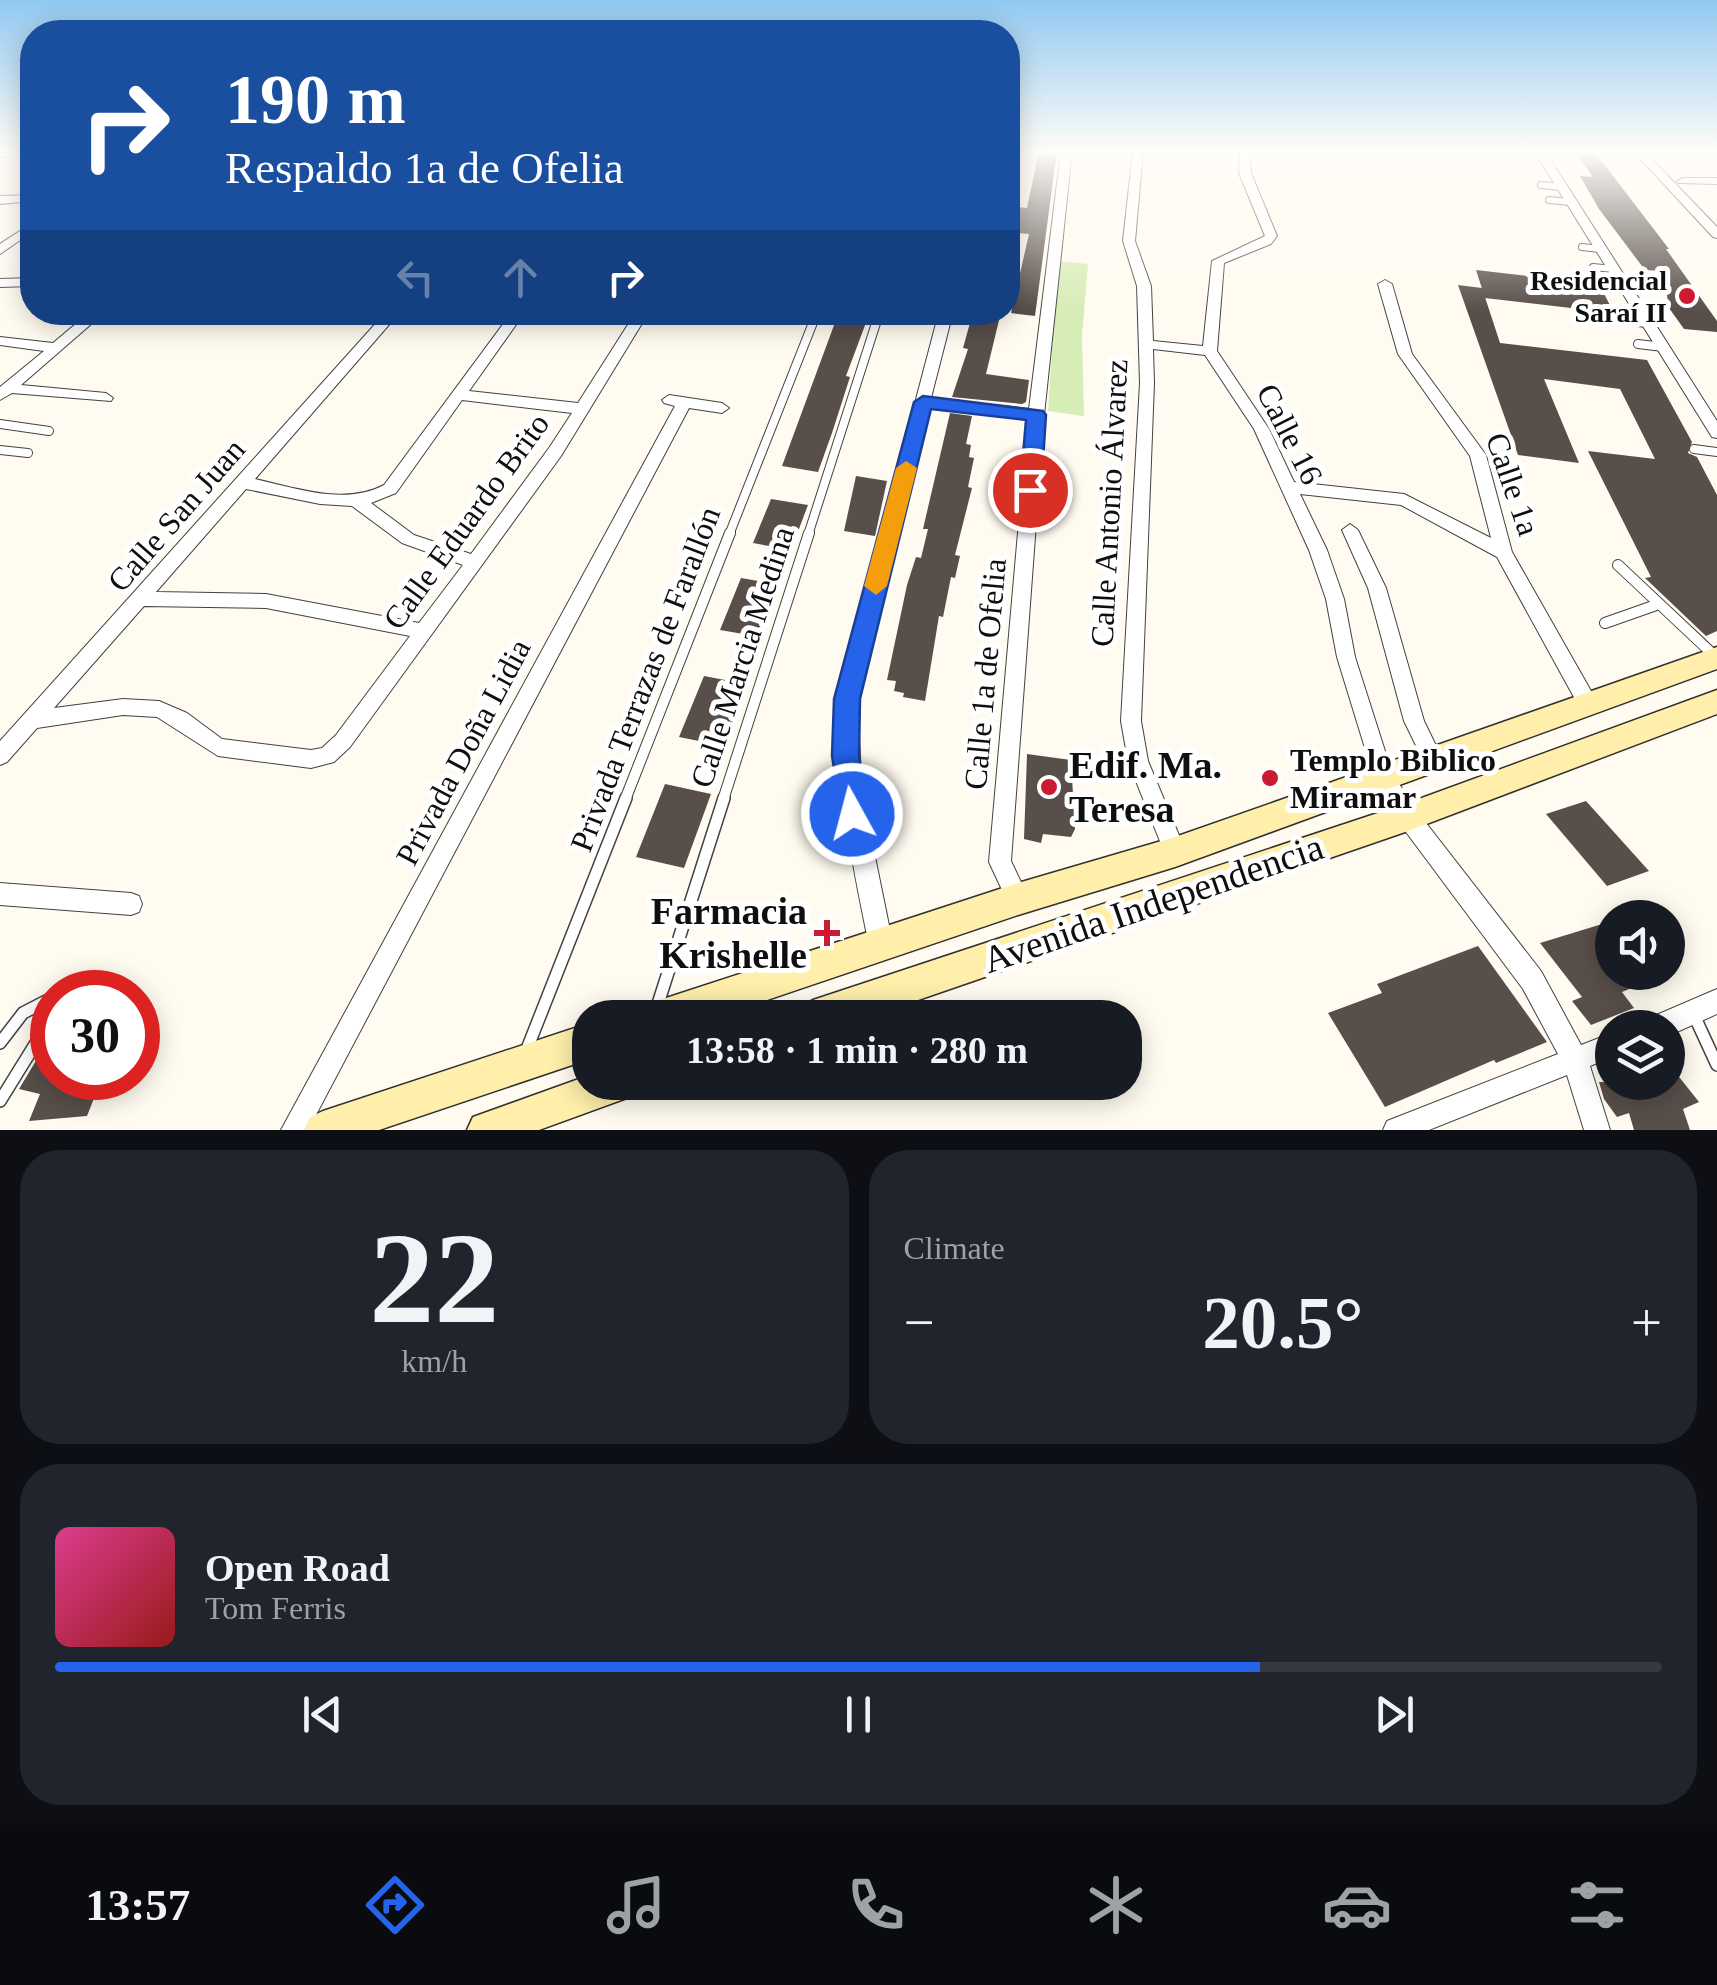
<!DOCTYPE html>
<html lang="en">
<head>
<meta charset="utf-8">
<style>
	body { margin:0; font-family:"Times New Roman",serif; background:#20242c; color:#f1f3f6; height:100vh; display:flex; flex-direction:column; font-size:38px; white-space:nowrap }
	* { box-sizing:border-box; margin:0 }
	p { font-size:32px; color:#9ea1a6 }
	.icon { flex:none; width:55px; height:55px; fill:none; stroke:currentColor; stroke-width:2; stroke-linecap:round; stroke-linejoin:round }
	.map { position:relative; height:1130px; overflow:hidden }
	.sheet { display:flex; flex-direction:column; gap:20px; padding:20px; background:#0d0f14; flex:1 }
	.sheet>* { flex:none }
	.top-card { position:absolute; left:20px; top:20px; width:1000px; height:305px; border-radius:40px; box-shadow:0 5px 25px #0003; background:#1a4fa0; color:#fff; overflow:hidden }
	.buttons { position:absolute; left:1595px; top:900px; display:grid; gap:20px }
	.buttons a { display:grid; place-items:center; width:90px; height:90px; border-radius:50%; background:#171b24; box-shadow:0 5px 25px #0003; font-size:50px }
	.speed { position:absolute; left:30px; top:970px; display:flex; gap:20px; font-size:50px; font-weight:700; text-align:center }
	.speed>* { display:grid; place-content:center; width:130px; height:130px; border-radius:50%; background:#171b24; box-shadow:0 5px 25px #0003; line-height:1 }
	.speed .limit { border:15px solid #d22; background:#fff; color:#111 }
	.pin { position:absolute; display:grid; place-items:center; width:85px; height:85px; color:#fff; margin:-42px; border:5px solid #fff; border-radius:50%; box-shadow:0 2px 10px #0007 }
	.me { position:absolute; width:110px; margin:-55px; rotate:353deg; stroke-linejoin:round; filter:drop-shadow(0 0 8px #0008) }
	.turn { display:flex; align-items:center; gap:35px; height:210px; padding:0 40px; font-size:45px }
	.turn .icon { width:130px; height:130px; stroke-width:2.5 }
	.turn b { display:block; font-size:70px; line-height:85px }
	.lanes { display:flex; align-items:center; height:95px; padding:0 40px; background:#0003; justify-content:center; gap:50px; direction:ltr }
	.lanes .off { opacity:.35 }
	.big { font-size:75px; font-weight:600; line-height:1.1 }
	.sheet .card { flex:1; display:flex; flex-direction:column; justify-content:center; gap:15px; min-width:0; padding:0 35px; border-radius:40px; background:#20242c }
	.sheet .dial { align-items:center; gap:0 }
	.dial b { font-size:130px; line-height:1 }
	.song { display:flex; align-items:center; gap:30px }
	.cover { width:120px; height:120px; border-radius:15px; background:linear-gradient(135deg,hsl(330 70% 55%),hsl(0 70% 35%)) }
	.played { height:10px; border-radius:5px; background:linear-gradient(90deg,#2563eb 75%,#363941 75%) }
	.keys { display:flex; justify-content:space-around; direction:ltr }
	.heat { display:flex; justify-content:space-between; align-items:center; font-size:55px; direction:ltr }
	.sheet .tiles { flex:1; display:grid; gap:20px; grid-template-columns:1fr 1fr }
	.card:last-child { grid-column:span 2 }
	.trip { position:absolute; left:572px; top:1000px; width:570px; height:100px; border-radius:40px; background:#171b24; box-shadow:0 5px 25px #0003; font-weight:600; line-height:100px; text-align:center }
	.tabs { display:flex; height:160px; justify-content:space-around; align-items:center; background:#090b0e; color:#9ea1a6 }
	.tabs .icon { width:70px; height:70px }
	.tabs .current { color:#2563eb }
	.tabs b { font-size:45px; color:#f1f3f6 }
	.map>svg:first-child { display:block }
</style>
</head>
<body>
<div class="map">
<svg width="1717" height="1130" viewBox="0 0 1717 1130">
	<rect width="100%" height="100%" fill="#fffbf0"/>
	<path fill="#d7edb6" d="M1058,261l30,3 -6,72 2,80 -36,-5z"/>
	<path fill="#584e4a" d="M1039,151h18l-22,165 -24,-3 18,-79 -21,-2v-26l19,2z
		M1575,151h19l75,98h-3l51,72v11l-33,-3 -15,-21 -6,-37 -18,-1 -46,-61 -19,-33 13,1z
		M1476,270l123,14 15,29 -129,-15z
		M1458,285l24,3 18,55 147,17 45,82 -4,11 9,4 20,38v136l-11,5 -61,-58 6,-1 -63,-126 67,8 -35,-70 -76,-10 35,84 -61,-8z
		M973,312h28l-15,62 43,6 -3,22 -4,2 -70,-7 16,-48 -5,-1z
		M837,317l30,3 -21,56 4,1 -18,56 -14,39 -36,-6z
		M950,413l22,3 -6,28 5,1 -2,12 5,1 -6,29 4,1 -17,67 5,1 -5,22 -4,-1 -8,40 -4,-1 -14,85 -22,-4 1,-4 -10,-2 2,-10 -9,-1 20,-95 9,-28 5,1 7,-29h-5z
		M856,476l31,5 -12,55 -31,-5z
		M771,499l37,6 -17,45 -38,-7z
		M741,578l40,7 -20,52 -41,-7z
		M704,676l42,8 -22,62 -45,-9z
		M1027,754l44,6 4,69 -4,8 -28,-3 -2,9 -17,-4z
		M665,784l46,10 -27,74 -48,-11z
		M1586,801l63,70 -42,15 -61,-72z
		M1612,921v51l56,1 -46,19 12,16 -43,17 -19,-24 10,-4 -42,-54z
		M1478,946l69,96 -51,21 -2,-3 -109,47 -57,-94 54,-20 -5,-9z
		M52,1034v44h50l-15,38 -58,5 11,-27 -21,-5z
		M1668,1063l31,39 -16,7 7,21h-56l-5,-17 -12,4 -13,-18 -5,-17h69z"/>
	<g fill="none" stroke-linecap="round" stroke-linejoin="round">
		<g stroke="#424242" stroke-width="8">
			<path id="service-far3" d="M1541,185l20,2
				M1549,200l22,2
				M1582,247l18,2
				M1593,267l20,2
				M1627,321l19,2
				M813,323l4,-11
				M877,323l3,-11"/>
		</g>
		<g stroke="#424242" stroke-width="10">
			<path id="service-far2" d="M1627,321l21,2
				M1638,344l25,3
				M0,424l49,7
				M1694,449l23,3
				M0,450l28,3
				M729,535l85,-215
				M808,535l69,-215"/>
		</g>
		<g stroke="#424242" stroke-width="12">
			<path id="service-far1" d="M1618,565l99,93
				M1605,623l54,-19
				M625,800l105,-267
				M723,800l86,-267"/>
		</g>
		<g stroke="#424242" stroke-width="14">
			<path id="service" d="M69,991l17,-4 18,5
				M656,1010l68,-212
				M1693,1013l24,52
				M0,1043l23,-30 29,-15
				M525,1054l101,-256
				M0,1101l52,-84"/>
		</g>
		<g stroke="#424242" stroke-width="2">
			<path id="minor" d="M0,151h32v4l-32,2z
				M1061,151h11l-28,264 -33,446 18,38 -3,8 -8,3 -8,-3 -21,-45 39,-443 -99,-12 -72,292 5,94 31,152 -4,8 -8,4 -8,-4 -4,-8c-17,-82 -33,-162 -32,-246l102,-387h14l-22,86 98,11z
				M1133,151h10l-8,90 16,45 2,55 50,5 9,-85 53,-25 -26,-63 1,-22h10l1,22 26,63 -6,8 -47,19 -7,88 52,78 25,53 110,12 87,44 -21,-82 -72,-102 -20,-70 7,-4 7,4 20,70 74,101 26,97 83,146 3,6 -3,6 -7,2 -7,-2 -84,-153 -96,-52 -101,-11 27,56 17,49 11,58 37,116 24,37 125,161 40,74 31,-12v24l-22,9 20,64h-26l-17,-55 -138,55h-46l4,-9 171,-67 -35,-65 -123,-165 -24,-40 -39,-127 -11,-58 -17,-49 -55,-121 -49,-74 -52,-6 1,34 -13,338 7,40 38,91 -3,7 -8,4 -8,-4 -39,-98 -7,-40 19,-338 -3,-97 -14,-45z
				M1534,151h11l172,270v17l-5,-1z
				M1633,151h11l73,76v11l-4,-1z
				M1683,178h34v6l-38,-1 -2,-2z
				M32,195v6l-32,3v-8z
				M32,223v9l-32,22v-10z
				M32,278v8l-32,1v-8z
				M90,312h15l-84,73 85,8 7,5 -2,3 -99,-8 -12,7v-13l44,-36 -44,-6v-8l53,6z
				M386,312h14l-145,167c40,9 90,27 129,6l128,-173h13l-56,79 109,12 58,-91h13l-88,144 -211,291 -16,15 -23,6 -93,-12 -61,-39 -34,-2 -86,13 -30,34 -7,3v-24zM462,400l110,13 -23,35 -78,106 -57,-19 -43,-32 25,-10zM246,489l74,15 32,2 50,37 61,22 -44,58 -153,-29 -110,-2zM144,606l122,2 144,28 -74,99 -14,13 -11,2 -89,-11 -35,-26 -28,-12 -36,-2 -69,9z
				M669,395l53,8 7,5 -7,5 -33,-5 -381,722h-27l394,-724 -11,-3 -2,-3z
				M1350,524l8,6 28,58 38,133 19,39 -3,6 -7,3 -7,-3 -22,-45 -36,-133 -26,-58z
				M0,883l131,10 8,3 3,8 -3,8 -8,3 -131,-10z
				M1717,989v25l-49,22v-8h-24l3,-9z"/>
		</g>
		<g stroke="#313131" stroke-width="3">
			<path id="secondary" d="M1717,647v22l-542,198 -157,48 -304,103h-71l5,-12 12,-6 358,-117 157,-46z
				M1717,690v24l-309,117 -542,187h-70l5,-12 12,-6 595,-197z
				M590,1023v36l-211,71h-75l6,-13 13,-6z
				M590,1075v7h50l-5,13 -96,35h-72l6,-13z"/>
		</g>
		<use href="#service-far3" stroke="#fff" stroke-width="6"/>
		<use href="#service-far2" stroke="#fff" stroke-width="8"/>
		<use href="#service-far1" stroke="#fff" stroke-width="10"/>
		<use href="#service" stroke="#fff" stroke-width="11"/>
		<use href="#minor" fill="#fff" fill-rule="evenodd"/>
		<use href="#secondary" fill="#ffefab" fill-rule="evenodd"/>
	</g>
	<linearGradient id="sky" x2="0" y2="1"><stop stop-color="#91c8f0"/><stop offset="0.49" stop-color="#fffdf8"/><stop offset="1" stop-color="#fffdf8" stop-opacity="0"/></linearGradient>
	<rect width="1717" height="310" fill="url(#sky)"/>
	<path fill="#2563eb" stroke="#184099" stroke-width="2.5" d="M923,396l120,15 3,4 -5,75 -11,7 -10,-7 6,-70 -95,-11 -71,290 -1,57 7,58 -4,9 -10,3 -9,-3 -11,-67 2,-57 80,-297z"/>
	<path fill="#f59e0b" d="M906,461l11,7 -30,118 -11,9 -12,-9 32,-118z"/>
	<g fill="#cb1a31" stroke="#fff" stroke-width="4">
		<circle cx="1687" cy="296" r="10"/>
		<circle cx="1270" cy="778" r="10"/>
		<circle cx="1049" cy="787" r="10"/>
		<path d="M822 918h10v10h10v10h-10v10h-10v-10h-10v-10h10z"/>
	</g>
	<g text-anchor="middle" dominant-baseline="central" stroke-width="10" stroke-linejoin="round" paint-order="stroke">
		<g font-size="28" font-weight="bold" fill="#0f0f0f" stroke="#fff" text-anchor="end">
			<text x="1667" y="280">Residencial<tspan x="1667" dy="32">Saraí II</tspan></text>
		</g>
		<g font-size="32" fill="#0f0f0f" stroke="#fff">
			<text transform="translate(1290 434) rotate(63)">Calle 16</text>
			<text transform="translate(1513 484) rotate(71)">Calle 1a</text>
			<text transform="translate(1109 503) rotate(-87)">Calle Antonio Álvarez</text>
			<text transform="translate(176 515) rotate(-49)">Calle San Juan</text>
			<text transform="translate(466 521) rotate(-54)">Calle Eduardo Brito</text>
			<text transform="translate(742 657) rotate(-72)">Calle Marcia Medina</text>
			<text transform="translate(985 674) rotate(-85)">Calle 1a de Ofelia</text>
			<text transform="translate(645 679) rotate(-69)">Privada Terrazas de Farallón</text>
			<text transform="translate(463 752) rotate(-62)">Privada Doña Lidia</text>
		</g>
		<g font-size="32" font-weight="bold" fill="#0f0f0f" stroke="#fff" text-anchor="start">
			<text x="1290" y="760">Templo Biblico<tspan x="1290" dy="37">Miramar</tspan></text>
		</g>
		<g font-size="38" font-weight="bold" fill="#0f0f0f" stroke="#fff" text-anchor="start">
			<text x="1069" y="765">Edif. Ma.<tspan x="1069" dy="44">Teresa</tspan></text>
			<text x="807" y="911" text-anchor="end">Farmacia<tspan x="807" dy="44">Krishelle</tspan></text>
		</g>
		<g font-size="38" fill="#0f0f0f" stroke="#fff">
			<text transform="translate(1153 903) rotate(-19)">Avenida Independencia</text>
		</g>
	</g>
</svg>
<div class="buttons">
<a><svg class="icon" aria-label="sound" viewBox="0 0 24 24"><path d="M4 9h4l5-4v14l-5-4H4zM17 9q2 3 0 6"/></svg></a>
<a><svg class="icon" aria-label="layers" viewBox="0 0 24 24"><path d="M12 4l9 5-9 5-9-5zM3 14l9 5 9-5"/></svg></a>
</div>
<div class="speed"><div class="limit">30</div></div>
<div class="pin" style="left:1030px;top:490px;background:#d93025"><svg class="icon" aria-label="arrive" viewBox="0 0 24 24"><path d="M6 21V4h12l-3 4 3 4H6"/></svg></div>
<svg class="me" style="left:852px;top:814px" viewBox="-20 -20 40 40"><circle r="17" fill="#2563eb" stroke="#fff" stroke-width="3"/><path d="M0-11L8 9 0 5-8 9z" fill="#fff"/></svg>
<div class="trip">13:58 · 1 min · 280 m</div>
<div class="top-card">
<div class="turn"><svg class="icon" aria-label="right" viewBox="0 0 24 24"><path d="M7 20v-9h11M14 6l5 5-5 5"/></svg><div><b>190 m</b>Respaldo 1a de Ofelia</div></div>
<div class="lanes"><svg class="icon off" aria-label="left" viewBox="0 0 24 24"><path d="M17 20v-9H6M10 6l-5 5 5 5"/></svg><svg class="icon off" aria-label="ahead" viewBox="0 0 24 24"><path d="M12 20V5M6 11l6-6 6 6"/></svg><svg class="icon" aria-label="right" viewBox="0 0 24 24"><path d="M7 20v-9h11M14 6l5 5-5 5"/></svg></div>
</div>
</div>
<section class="sheet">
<div class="tiles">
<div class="card dial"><b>22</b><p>km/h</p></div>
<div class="card"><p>Climate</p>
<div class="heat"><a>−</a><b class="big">20.5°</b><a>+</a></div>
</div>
<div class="card">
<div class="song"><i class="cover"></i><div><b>Open Road</b><p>Tom Ferris</p></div></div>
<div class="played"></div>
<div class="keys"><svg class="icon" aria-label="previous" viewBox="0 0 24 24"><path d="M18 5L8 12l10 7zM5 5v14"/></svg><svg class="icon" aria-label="pause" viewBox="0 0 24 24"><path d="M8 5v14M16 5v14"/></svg><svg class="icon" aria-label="next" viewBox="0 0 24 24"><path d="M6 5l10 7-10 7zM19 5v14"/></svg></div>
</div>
</div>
</section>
<nav class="tabs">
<b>13:57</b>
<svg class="icon current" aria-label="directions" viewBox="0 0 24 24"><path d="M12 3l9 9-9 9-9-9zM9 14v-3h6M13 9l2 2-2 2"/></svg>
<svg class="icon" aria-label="music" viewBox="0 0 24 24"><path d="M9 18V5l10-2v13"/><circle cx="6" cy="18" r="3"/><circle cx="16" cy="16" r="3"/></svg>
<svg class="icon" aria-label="phone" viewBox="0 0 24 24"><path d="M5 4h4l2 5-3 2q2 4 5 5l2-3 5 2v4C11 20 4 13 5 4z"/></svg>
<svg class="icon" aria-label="climate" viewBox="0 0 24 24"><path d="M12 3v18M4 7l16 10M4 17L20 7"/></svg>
<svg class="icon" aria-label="car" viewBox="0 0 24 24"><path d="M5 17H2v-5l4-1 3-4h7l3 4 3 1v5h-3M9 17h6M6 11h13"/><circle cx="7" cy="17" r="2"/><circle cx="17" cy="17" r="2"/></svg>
<svg class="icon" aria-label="filters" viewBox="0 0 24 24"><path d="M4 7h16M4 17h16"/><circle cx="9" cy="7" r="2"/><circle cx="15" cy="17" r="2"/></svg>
</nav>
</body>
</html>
